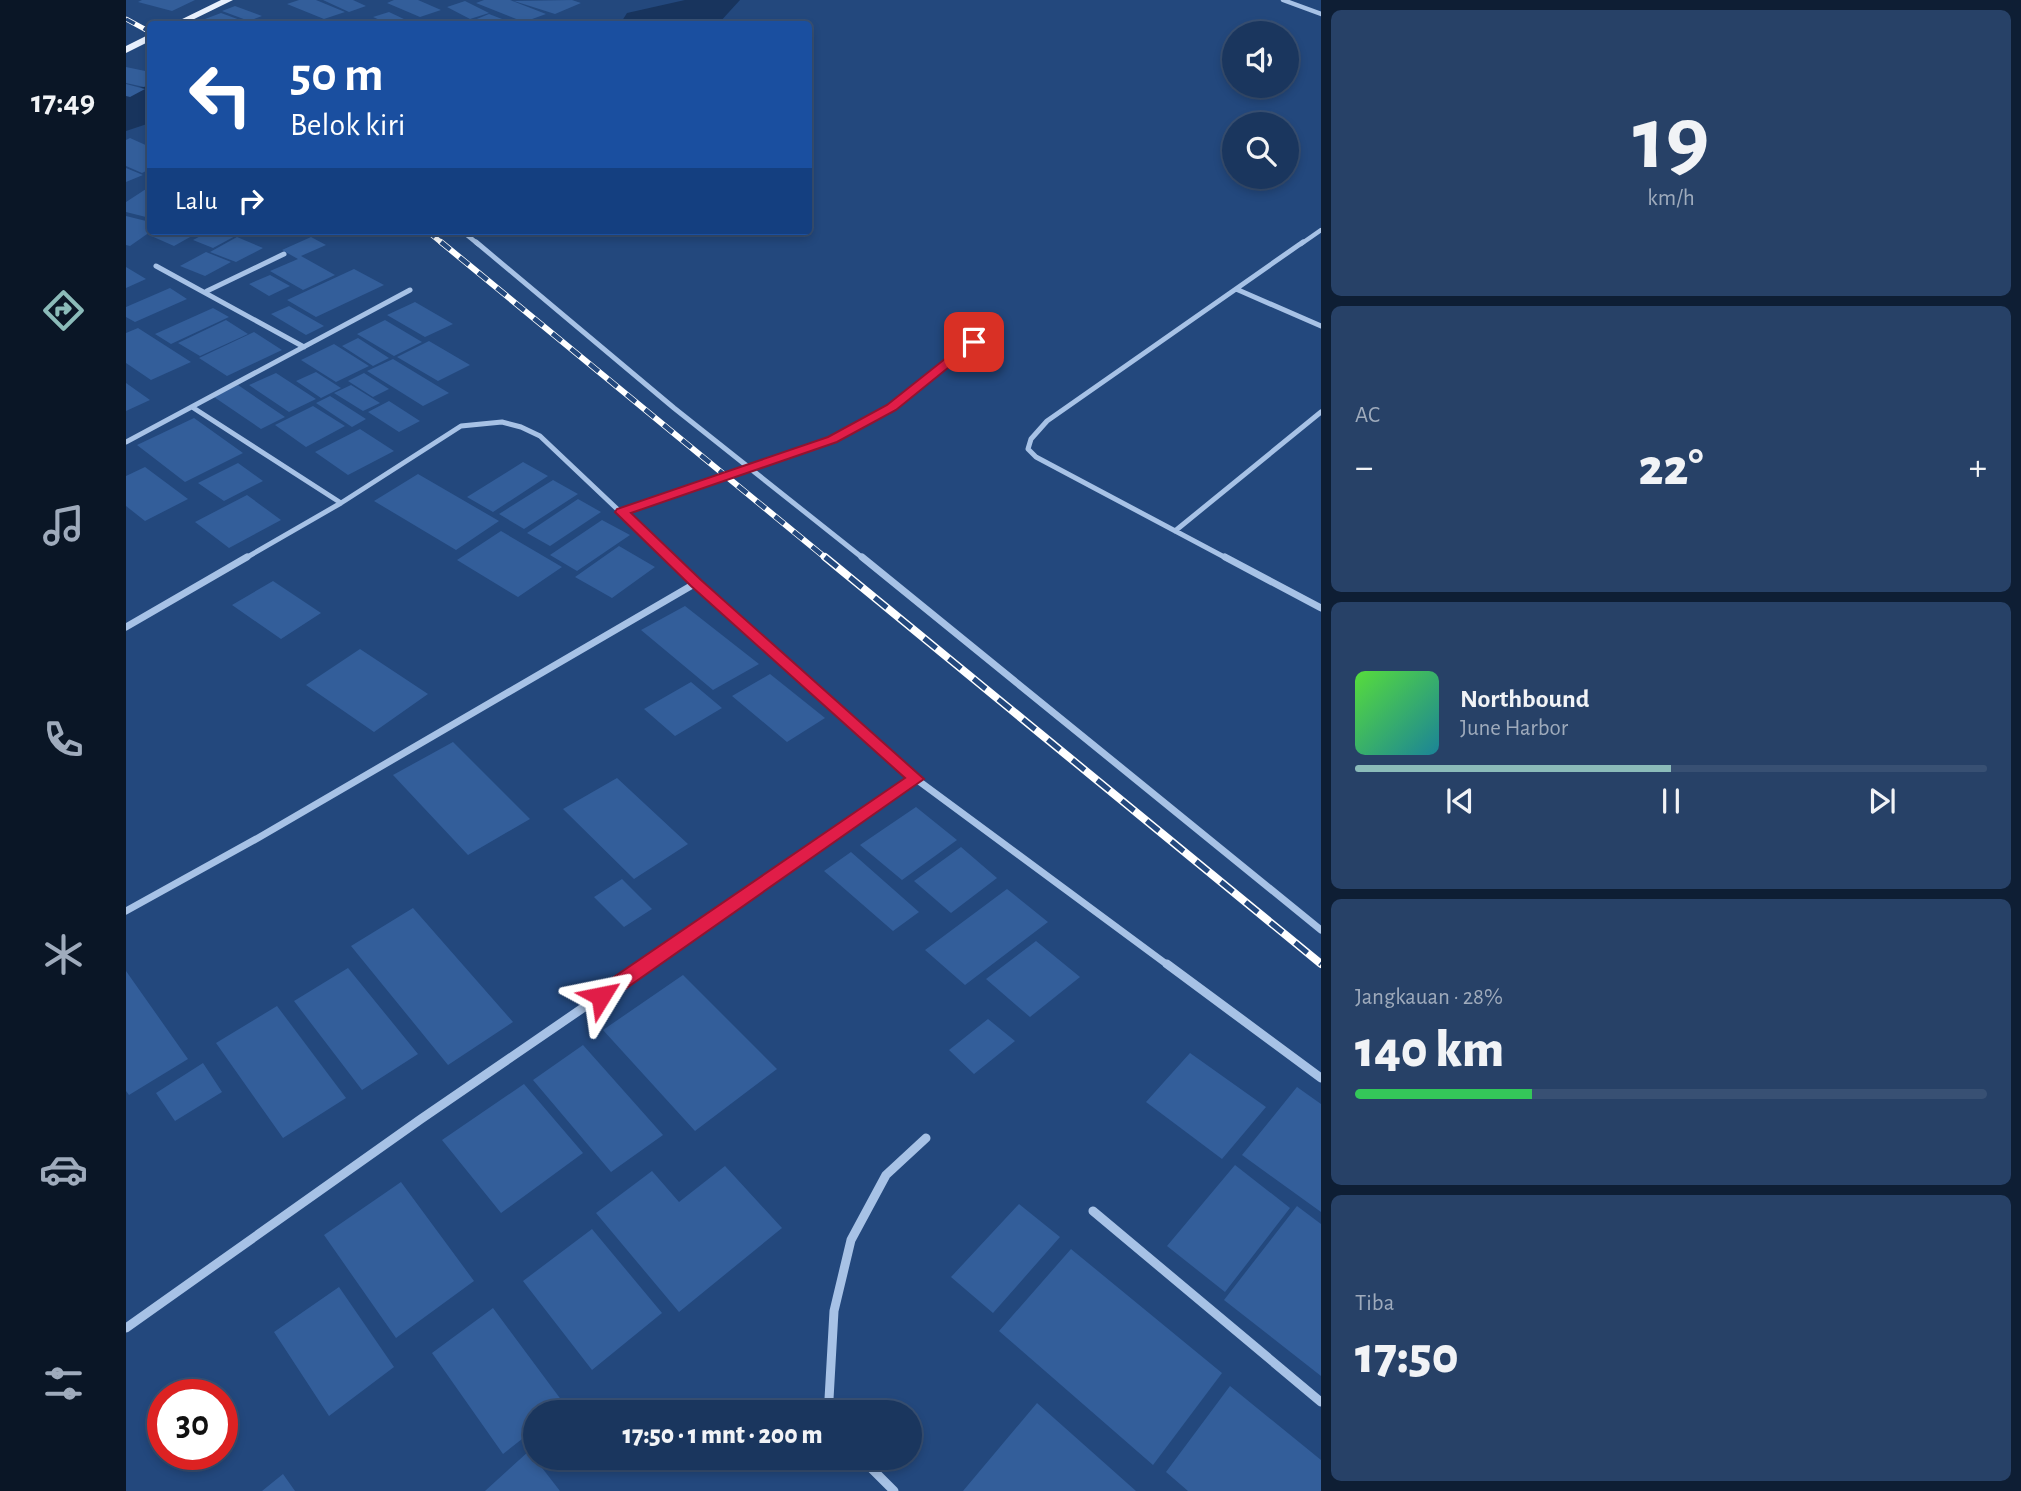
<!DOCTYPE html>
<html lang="id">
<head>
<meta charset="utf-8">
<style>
	body { margin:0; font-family:"Alegreya Sans",sans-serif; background:#274167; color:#f1f3f6; height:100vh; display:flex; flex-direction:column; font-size:26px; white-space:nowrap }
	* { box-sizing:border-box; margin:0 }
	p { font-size:23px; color:#9fabbc }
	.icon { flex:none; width:38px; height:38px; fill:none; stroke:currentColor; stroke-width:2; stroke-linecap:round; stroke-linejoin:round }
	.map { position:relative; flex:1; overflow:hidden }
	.drawer { display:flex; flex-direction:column; gap:10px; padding:10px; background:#0e1e34; width:700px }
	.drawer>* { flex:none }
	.hud { position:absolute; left:21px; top:21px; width:665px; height:214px; border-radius:7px; box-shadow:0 4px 10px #0003,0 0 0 2px #385073; background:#1a4fa0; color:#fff; overflow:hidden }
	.controls { position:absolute; left:1096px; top:21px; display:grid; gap:14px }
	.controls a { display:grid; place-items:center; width:77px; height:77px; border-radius:50%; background:#1a365e; box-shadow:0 4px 10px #0003,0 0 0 2px #385073; font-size:35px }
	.speed { position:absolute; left:21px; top:1379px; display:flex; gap:14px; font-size:35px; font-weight:700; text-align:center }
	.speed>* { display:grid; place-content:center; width:91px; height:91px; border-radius:50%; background:#1a365e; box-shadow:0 4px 10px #0003,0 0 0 2px #385073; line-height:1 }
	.speed .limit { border:10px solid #d22; background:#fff; color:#111 }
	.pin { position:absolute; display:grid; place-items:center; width:60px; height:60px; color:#fff; margin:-30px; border-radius:14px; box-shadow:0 4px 10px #0006 }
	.me { position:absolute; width:77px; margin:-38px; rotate:55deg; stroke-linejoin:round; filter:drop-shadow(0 0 5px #0008) }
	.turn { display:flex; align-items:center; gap:24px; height:147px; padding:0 28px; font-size:32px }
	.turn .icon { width:91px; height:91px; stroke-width:2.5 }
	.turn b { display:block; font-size:49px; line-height:60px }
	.then { display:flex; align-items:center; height:66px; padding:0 28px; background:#0003; gap:14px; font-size:26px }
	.big { font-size:52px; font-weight:800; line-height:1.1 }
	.drawer .widget { flex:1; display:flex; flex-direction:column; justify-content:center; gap:10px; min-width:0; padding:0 24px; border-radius:10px; background:#274167 }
	.drawer .dial { align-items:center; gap:0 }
	.dial b { font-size:91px; line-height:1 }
	.song { display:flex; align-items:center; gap:21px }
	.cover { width:84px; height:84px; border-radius:10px; background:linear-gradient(135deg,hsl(110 70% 55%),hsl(190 70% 35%)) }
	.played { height:7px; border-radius:4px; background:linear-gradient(90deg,#8bbbb9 50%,#385073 50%) }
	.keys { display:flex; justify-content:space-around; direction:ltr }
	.heat { display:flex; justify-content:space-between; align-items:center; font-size:38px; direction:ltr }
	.charge { height:10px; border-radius:5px; background:linear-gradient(90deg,#34c759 28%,#385073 0) }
	.trip { position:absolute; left:397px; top:1400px; width:399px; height:70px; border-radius:35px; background:#1a365e; box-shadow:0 4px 10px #0003,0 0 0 2px #385073; font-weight:800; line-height:70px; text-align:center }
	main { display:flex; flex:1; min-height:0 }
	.dock { display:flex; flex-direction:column; width:126px; justify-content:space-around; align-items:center; background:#0a1626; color:#9fabbc }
	.dock .icon { width:49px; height:49px }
	.dock .on { color:#8bbbb9 }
	.dock b { font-size:32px; color:#f1f3f6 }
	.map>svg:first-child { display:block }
</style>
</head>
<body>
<main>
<nav class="dock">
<b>17:49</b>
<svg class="icon on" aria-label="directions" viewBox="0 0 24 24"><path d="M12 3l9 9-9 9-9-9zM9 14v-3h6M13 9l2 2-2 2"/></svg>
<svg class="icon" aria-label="music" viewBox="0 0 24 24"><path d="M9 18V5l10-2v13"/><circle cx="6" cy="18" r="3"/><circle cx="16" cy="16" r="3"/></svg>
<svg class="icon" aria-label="phone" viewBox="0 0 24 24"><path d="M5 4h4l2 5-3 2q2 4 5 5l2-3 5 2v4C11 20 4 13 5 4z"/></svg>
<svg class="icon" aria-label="climate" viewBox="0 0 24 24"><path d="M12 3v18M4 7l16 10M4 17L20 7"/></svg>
<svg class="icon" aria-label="car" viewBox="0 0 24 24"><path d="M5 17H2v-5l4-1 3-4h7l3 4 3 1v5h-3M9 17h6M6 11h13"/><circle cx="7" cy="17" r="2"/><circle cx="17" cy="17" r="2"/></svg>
<svg class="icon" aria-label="filters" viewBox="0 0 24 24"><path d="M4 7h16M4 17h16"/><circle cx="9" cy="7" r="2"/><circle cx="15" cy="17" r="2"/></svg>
</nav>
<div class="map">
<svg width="1195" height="1491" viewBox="0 0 1195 1491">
	<rect width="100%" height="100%" fill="#23487d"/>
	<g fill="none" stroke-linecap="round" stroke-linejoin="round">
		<path fill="#18345d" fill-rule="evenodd" d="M559,0h55l-21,23 -8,1h-91l7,-11z
			M24,85v38l-24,8v-39z"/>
	</g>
	<path fill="#335e9a" d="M16,0h53l-23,11 -34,-9z
		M173,0h17l29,12 -21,7 -37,-15z
		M197,0h30l13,6 -17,6z
		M268,0h24l23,10 -21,7 -33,-14z
		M358,0h26l36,14 -22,8 -48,-19z
		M446,0l9,3 -26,11 -41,-13z
		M339,1l24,12 -19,6 -23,-12z
		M109,6l27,10 -13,5 -27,-10z
		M263,12l17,8 -17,4 -16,-7z
		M95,13l30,11h-30l-16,-5z
		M363,14l26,10 -48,-1z
		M0,67l24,5v11l-6,4 -18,-4z
		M0,84l19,5 -15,8 -4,-1z
		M4,138l20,9v22l-8,4 -16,-7v-26z
		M0,168l17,7 -17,7z
		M20,189l4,2v27l-24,-6v-10z
		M0,216l24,6v10l-20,14 -4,-1z
		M32,231h38l3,1 -25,14 -25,-11z
		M84,231h22l7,3 -26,14 -20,-8z
		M111,237l26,11 -27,14 -26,-10z
		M185,237l15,8 -25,11 34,19 -32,15 -33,-19 28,-12 -16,-9z
		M80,252l25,10 -26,14 -25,-10z
		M0,267l20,12 -20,9z
		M228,269l30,16 -68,32 -29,-17z
		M144,275l20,11 -21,10 -20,-12z
		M44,288l17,11 -52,23 -9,-5v-10z
		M289,302l38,22 -28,13 -38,-22z
		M163,306l35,20 -18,9 -35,-21z
		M87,308l16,9 -58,27 -16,-10z
		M100,320l22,14 -48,22 -22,-13z
		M259,320l37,22 -28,14 -37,-22z
		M12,328l53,34 -40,18 -25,-17v-30z
		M128,332l28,18 -55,26 -28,-18z
		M232,338l31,20 -16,8 -31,-20z
		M303,341l41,24 -32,16 -41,-24z
		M208,344l35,22 -33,16 -35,-22z
		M267,359l56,34 -26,13 -56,-35z
		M190,372l25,16 -20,10 -25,-17z
		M150,373l40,26 -27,13 -40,-27z
		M238,373l25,16 -16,8 -25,-16z
		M0,383l24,17 -24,11z
		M112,385l47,32 -24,12 -47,-32z
		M225,385l29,18 -17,8 -29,-18z
		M204,396l36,23 -14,8 -36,-24z
		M263,401l31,20 -21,11 -31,-20z
		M187,406l32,20 -39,21 -31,-22z
		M68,418l49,35 -58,29 -48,-37z
		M234,429l34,22 -46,24 -33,-23z
		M397,462l25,14 -55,36 -26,-15z
		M112,463l25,18 -39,20 -26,-18z
		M19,467l43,32 -43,22 -19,-15v-30z
		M292,474l81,47 -43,29 -82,-49z
		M427,480l25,14 -54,35 -25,-15z
		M121,495l34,25 -52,28 -34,-26z
		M452,499l23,13 -51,34 -23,-13z
		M476,520l28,15 -53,36 -27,-16z
		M375,531l61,36 -44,30 -61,-37z
		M493,546l36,21 -43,31 -37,-21z
		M147,581l48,32 -40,26 -49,-34z
		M559,606l74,58 -46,26 -72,-60z
		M234,649l68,45 -54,38 -68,-47z
		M644,674l55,44 -38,24 -55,-46z
		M565,682l31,26 -47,28 -31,-27z
		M327,742l77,77 -62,36 -75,-80z
		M491,778l71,66 -54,35 -71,-70z
		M790,807l41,33 -55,40 -42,-35z
		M835,847l36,31 -46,35 -37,-32z
		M725,852l68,60 -26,19 -69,-60z
		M496,879l30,30 -28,18 -30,-30z
		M881,889l41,33 -83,63 -40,-35z
		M287,908l100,114 -65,43 -97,-119z
		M910,941l44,36 -50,40 -44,-38z
		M222,968l70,86 -56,36 -68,-89z
		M0,971l62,88 -59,36 -3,-4z
		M557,975l94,94 -82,62 -92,-101z
		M151,1006l69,92 -63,40 -67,-95z
		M862,1019l27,22 -41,33 -25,-24z
		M457,1045l80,90 -52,37 -78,-92z
		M1064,1053l76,54 -44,52 -76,-57z
		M77,1063l19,29 -47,29 -19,-28z
		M398,1084l59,69 -82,60 -59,-73z
		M1171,1087l24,17v108l-79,-57z
		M1109,1165l55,43 -65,84 -58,-46z
		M599,1166l57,62 -103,84 -83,-99 56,-42 27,31z
		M275,1182l73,99 -78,57 -72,-103z
		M893,1204l41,33 -67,76 -42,-36z
		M1171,1206l24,18v152l-97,-76z
		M466,1229l70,84 -70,57 -69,-89z
		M945,1249l151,124 -69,92 -154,-134z
		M213,1287l55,80 -65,49 -55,-84z
		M367,1308l72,97 -10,7h-19v16l-33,26 -71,-101z
		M1104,1386l91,74v31h-133l-22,-19z
		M911,1403l99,88h-173z
		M403,1451l31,40h-75z
		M157,1474l12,17h-33z"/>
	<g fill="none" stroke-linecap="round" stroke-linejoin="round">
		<path stroke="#a7c2e6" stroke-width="4.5" d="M1157,0l38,14
			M336,231l16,13
			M1175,244l20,-14"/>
		<path stroke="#a7c2e6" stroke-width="5" d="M350,242l198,166 190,151
			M30,266l148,81
			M1110,289l85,37
			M81,291l77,-37
			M66,407l149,96
			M0,442l284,-152
			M496,512l210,-72 60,-32 82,-66
			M1049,531l146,-119
			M118,559l97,-56 120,-77 41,-4 19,5 19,9 130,123
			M1102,559l-192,-102 -8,-8 3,-10 16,-18 256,-179"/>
		<path stroke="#a7c2e6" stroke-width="7" d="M543,557l247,222 253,187
			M736,557l459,373
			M1099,557l96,51
			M0,627l121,-70
			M0,911l132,-73 438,-255
			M518,966l272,-187"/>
		<path stroke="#a7c2e6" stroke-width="9" d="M1041,964l154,114
			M967,1211l228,191
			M0,1328l295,-209 226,-155
			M710,1412l-7,-13 5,-88 17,-71 35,-65 40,-37
			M735,1458l33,33"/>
		<path fill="#e8f0fd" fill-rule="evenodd" d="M95,0h12l-49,24h-12z
			M24,34v7l-24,12v-7z"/>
		<g stroke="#fff" stroke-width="5">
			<path id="rail-far2" d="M0,19l24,13
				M301,231l16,13"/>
		</g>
		<g stroke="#fff" stroke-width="6">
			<path id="rail-far1" d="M315,242l386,317"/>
		</g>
		<g stroke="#fff" stroke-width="8">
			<path id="rail" d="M699,557l496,407"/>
		</g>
		<use href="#rail-far2" stroke="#23487d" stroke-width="3.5" stroke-dasharray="10" stroke-linecap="butt"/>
		<use href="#rail-far1" stroke="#23487d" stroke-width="4.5" stroke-dasharray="12" stroke-linecap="butt"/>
		<use href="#rail" stroke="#23487d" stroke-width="5" stroke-dasharray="16" stroke-linecap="butt"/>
	</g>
	<path fill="#e11d48" stroke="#92132f" stroke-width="2" d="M844,339l10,3 -84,68 -59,32 -206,71 70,67 223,199 -316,222 -7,2 -6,-2 -3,-5 3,-6 310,-212 -214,-192 -76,-74 2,-3 211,-72 59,-32z"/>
</svg>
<div class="controls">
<a><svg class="icon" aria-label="sound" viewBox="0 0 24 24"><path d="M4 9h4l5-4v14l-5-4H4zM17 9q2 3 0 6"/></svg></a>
<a><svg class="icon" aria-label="search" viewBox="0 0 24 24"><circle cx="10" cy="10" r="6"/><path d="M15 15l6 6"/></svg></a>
</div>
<div class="speed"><div class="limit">30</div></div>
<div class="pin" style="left:848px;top:342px;background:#d93025"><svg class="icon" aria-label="arrive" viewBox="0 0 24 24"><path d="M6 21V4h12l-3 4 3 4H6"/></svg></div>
<svg class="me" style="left:475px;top:996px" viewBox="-20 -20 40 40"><path d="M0-17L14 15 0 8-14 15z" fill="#e11d48" stroke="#fff" stroke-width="4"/></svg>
<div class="trip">17:50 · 1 mnt · 200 m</div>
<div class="hud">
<div class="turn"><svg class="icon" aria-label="left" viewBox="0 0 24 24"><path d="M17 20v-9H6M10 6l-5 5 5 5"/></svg><div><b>50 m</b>Belok kiri</div></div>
<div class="then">Lalu<svg class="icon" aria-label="right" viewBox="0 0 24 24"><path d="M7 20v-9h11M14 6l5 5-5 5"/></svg></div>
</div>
</div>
<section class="drawer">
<div class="widget dial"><b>19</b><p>km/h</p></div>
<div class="widget"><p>AC</p>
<div class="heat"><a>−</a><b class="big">22°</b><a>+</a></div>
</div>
<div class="widget">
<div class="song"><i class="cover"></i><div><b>Northbound</b><p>June Harbor</p></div></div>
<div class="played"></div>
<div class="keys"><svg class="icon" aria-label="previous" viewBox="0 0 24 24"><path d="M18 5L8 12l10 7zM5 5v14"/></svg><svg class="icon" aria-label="pause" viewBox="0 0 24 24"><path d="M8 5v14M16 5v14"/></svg><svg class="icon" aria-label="next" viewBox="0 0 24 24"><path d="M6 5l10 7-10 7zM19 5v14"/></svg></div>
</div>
<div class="widget"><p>Jangkauan · 28%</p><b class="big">140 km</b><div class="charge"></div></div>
<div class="widget"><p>Tiba</p><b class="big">17:50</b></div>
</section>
</main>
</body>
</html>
